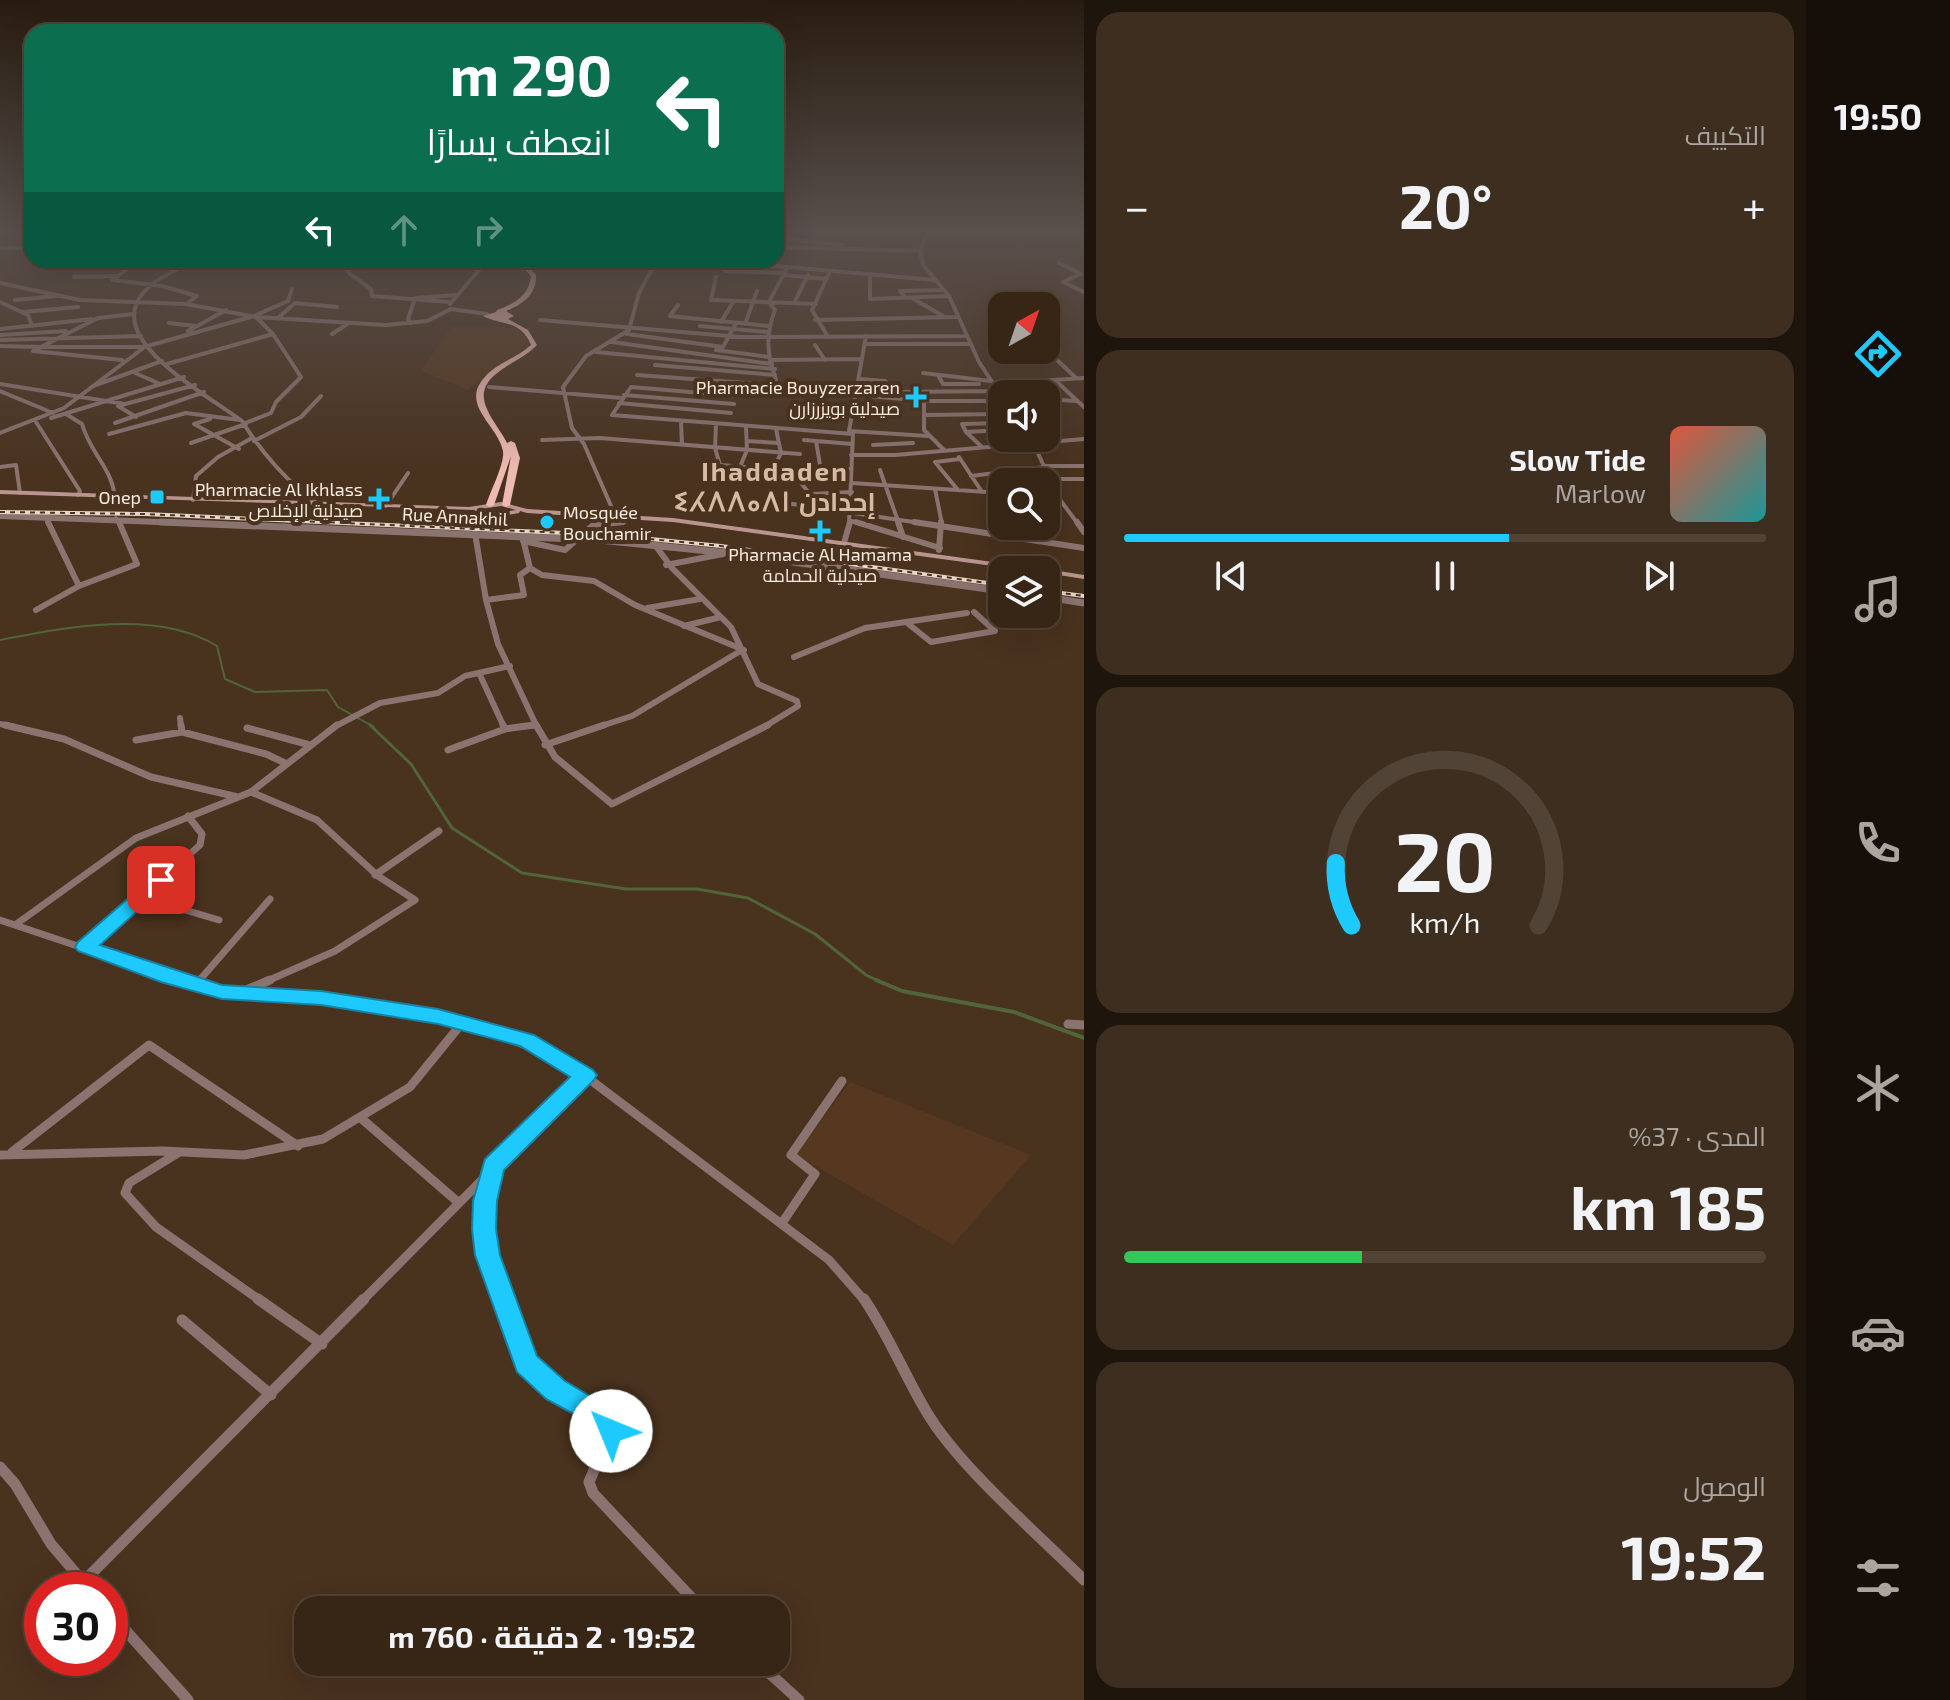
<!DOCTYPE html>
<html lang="ar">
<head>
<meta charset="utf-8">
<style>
	body { margin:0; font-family:"Exo 2",Cairo,"Noto Sans Tifinagh",sans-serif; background:#3e2e1f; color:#f1f3f6; direction:rtl; height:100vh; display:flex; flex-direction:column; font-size:30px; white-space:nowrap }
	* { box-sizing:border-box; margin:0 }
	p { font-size:26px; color:#aaa5a1 }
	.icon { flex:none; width:44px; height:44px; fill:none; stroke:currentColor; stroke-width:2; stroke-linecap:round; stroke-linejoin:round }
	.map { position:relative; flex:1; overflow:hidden; direction:ltr }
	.drawer { display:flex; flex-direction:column; gap:12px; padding:12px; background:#1e150c; width:722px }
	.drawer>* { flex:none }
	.top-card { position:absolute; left:24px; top:24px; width:760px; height:244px; border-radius:24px; box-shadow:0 8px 32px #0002,0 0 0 2px #514335; direction:rtl; background:#0b6e4f; color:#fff; overflow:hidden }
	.needle { width:52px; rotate:40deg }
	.controls { position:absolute; left:988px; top:292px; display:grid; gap:16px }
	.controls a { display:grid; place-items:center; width:72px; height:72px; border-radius:16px; background:#372616; box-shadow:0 8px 32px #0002,0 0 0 2px #514335; font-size:40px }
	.speed { position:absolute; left:24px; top:1572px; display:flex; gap:16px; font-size:40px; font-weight:700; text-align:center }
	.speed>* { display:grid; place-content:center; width:104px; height:104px; border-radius:50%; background:#372616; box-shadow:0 8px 32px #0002,0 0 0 2px #514335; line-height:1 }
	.speed .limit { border:12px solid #d22; background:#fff; color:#111 }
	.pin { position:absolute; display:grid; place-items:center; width:68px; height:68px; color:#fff; margin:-34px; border-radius:16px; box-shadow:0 4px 12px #0006 }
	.me { position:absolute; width:88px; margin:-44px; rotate:315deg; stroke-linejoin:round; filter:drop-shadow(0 0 6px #0008) }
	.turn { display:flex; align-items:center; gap:28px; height:168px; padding:0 40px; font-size:36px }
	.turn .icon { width:104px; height:104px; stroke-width:2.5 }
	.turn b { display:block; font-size:56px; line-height:68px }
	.lanes { display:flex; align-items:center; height:76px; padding:0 40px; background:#0003; justify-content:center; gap:40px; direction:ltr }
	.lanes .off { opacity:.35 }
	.big { font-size:60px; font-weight:700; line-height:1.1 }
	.drawer .widget { flex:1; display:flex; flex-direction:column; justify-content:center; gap:12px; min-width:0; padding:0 28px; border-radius:24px; background:#3e2e1f }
	.drawer .dial { align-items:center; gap:0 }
	.dial svg { height:208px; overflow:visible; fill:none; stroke:#514335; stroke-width:7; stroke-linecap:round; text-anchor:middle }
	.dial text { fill:#f1f3f6; stroke:none }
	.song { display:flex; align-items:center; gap:24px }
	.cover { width:96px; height:96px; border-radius:12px; background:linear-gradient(135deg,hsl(10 70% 55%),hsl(180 70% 35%)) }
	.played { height:8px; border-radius:4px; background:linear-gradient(90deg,#1ec9fd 60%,#514335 60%) }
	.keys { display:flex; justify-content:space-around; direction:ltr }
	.heat { display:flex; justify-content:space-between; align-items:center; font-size:44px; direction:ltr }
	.charge { height:12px; border-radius:6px; background:linear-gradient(90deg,#34c759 37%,#514335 0) }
	.trip { position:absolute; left:294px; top:1596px; width:496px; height:80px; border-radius:24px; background:#372616; box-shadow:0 8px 32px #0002,0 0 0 2px #514335; font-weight:700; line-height:80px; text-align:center; direction:rtl }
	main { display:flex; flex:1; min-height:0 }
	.menu { display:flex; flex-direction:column; width:144px; justify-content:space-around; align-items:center; background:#160f09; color:#aaa5a1 }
	.menu .icon { width:56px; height:56px }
	.menu .current { color:#1ec9fd }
	.menu b { font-size:36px; color:#f1f3f6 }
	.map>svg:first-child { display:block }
</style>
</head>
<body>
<main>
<nav class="menu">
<b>19:50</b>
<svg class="icon current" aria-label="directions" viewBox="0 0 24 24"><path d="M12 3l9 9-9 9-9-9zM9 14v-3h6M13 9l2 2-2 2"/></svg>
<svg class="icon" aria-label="music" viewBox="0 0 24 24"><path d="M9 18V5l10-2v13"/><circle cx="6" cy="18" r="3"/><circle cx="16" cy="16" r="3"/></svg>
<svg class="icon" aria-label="phone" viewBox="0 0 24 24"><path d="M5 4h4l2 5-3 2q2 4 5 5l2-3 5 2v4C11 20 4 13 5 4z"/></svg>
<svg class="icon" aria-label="climate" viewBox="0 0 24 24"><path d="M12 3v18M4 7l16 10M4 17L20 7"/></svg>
<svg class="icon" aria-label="car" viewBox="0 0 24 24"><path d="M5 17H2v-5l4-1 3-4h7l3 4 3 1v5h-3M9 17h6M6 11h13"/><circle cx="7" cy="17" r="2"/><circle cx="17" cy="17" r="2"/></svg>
<svg class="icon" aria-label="filters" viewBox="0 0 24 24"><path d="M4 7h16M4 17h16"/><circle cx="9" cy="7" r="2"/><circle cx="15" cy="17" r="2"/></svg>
</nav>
<section class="drawer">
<div class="widget"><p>التكييف</p>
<div class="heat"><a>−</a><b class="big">20°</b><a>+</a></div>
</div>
<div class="widget">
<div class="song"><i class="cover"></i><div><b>Slow Tide</b><p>Marlow</p></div></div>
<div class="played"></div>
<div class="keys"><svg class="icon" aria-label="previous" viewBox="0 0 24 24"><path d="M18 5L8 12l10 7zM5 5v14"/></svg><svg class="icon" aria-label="pause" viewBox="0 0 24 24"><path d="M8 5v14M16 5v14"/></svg><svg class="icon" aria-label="next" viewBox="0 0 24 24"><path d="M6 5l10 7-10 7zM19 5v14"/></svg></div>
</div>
<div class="widget dial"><svg viewBox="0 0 100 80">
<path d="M14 69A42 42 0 1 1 86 69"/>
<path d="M14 69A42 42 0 0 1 8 45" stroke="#1ec9fd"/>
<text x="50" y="56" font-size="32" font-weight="700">20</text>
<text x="50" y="72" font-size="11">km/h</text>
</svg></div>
<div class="widget"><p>المدى · 37%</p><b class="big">185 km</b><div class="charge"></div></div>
<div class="widget"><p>الوصول</p><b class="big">19:52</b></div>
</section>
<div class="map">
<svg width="1084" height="1700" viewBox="0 0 1084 1700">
	<rect width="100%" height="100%" fill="#49321e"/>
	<path fill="#55381f" d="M451,327l68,1 9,12 -10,14 -50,36 -47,-19z
		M850,1082l181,73 -78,90 -157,-90z"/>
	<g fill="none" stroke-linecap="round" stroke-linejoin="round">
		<path stroke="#526439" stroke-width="2" d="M0,640c66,-13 157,-31 217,6l8,33 30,13 72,-2 11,17 36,20"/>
		<path stroke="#526439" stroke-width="3" d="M370,725l41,39 41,64 70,45 104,16h71l51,9 67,36 51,41 15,7"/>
		<path stroke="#526439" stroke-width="4" d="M876,980l26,11 112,21 70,26"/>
		<path stroke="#8b7370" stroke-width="4" d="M927,233l-7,18 3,14 26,31 30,66 23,35
			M0,236l4,-3
			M786,239l56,6
			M776,247l144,4
			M0,248h32
			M146,260l32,9c-110,51 15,116 64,152 19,31 47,63 77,84
			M147,260l-16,6 -18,14 49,6 35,10 -11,8
			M341,260l9,14 21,15 1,7 78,6
			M707,260l227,20
			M223,261l39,-1
			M1059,263l22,11 -18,8 21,10
			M216,267l28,-1
			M244,267l56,-2
			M725,271l59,2
			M783,275l44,4
			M870,275v24l79,-3
			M74,277l42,-1
			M716,277l-5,23 105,4
			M0,283l80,17 106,4 70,13 130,8 41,-4 24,-12 36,5
			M905,297l-5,-6 43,-1
			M912,298l31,18
			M15,300l42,-4
			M0,302l28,13 4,11
			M794,303l14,-28
			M450,304l29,-34 -20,-10
			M678,305l-8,11 98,10
			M23,312l55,-5
			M133,314l-35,4 -57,29h103
			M278,318l17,-15 42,4
			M540,320l201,17 224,-1
			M815,320l141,-3
			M721,322l12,-20
			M169,323l27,3
			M411,323l-3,-4 7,-21 41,-3
			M745,324l12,-33
			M700,326l67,6
			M0,329l92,-10
			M188,331l38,-21
			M332,334l17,-11
			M627,334l96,13 13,-24
			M0,335l66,-4
			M828,337l-16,-27 18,-39
			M0,340l141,-4
			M612,342l160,22
			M865,344h105
			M815,345l10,15
			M0,346l41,1 -8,4 89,9
			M144,347l110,-31 34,-15 4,-12
			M716,350l53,7
			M596,352l179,17
			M1056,359l20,19
			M770,360l92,-1
			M167,364l106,-30
			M655,365l120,10
			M133,372l27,12
			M923,373l68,8
			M637,375l136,10 3,-5c-9,-27 -11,-43 -1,-70l-6,-8 18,-34
			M938,375l5,9h36
			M859,379l26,2 10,14
			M1055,380l29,27
			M0,384l125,20
			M993,384l91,-6
			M1033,384l10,10
			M93,386l69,-25
			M489,387l133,11
			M0,391l53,22
			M894,392l104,-1
			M624,395l110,9
			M856,395l71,6h75
			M738,396l-107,-9 -19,28 241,19
			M1046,399l30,2
			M924,401v29l20,20
			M619,403l112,10
			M66,414l16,10c9,31 29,42 33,73
			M924,415l78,-1
			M136,417l-18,-11 77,-21
			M51,418l133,-41
			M210,419l-16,5 45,25
			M681,421l1,24
			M36,422l44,69 -2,4
			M115,423l89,-31
			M245,423l26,-10 5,-11 25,-25 -28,-43 -17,-17
			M716,424l-1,24 5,17 78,6 53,-2
			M849,431l79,5
			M966,432l-4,-8 40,-1
			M0,433l64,-25 78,-59
			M109,434l77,-21 54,7
			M1031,438l27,59 20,27
			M542,440l58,-2 200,16
			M804,440l48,4
			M254,441l47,-24 20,-21
			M747,441l31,2
			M816,441l5,30
			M191,443l55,-19
			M873,445l40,-2
			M982,447l-16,-15 36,-2
			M851,455h44l189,-16
			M959,457l23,35
			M1044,466h40
			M0,467l16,-2 4,28
			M740,467l7,-17 -1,-23
			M773,470l8,-17 -5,-24
			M880,470l19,54
			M791,471l19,23 25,16
			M971,476l74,-9
			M795,479h34
			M1050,479h34
			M852,483l150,10
			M935,489l7,35
			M958,490l-23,-28 25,-3
			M812,494l40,-2
			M193,500l3,-24 22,-19 34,-19
			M765,500l162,24
			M386,506l22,-33
			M615,515l-31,-71 -12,-16 -9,-41 23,-31 43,-26 10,-37 18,-33
			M45,516l4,8
			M116,518l4,6
			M851,521l11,3
			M601,524l21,-1 7,-7
			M849,524l4,-90 -4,-3 17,-95"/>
		<path stroke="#8b7370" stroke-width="6" d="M48,522l31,64
			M856,522l84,26
			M898,522l5,15
			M914,522l170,26
			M1077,522l7,10
			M475,533l11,67 12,44 39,83
			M522,535l8,33 12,7 52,6 41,24 109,45
			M523,541l42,9 28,-25 30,-3
			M844,543l6,-21
			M655,545l17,23 59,59 27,57 39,17 1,5 -34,21
			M939,550l2,-28
			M666,565l57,-11
			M486,600l38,-5 -4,-20 10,-7
			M647,608l53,-9
			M36,610l43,-24 58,-22 -18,-42
			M906,622l25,20 64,-11 -21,-19
			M684,626l37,-9
			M794,657l71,-29 102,-15
			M479,673l25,54
			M180,718l1,9
			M0,724l14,3
			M334,727l46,-24 58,-10 27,-17 45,-10
			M519,727l17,-2
			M598,727l34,-11 110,-66"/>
		<path stroke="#8b7370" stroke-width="7" d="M5,725l59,14 87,38 87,20
			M181,725l1,7
			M503,725l2,4
			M536,725l19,32 57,47 156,-79
			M247,728l63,17
			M136,740l46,-8 84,22 19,9
			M545,745l59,-20
			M448,750l57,-21 29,-4
			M251,792l66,28 61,56 37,24
			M375,875l64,-44
			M141,897l78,23
			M0,920l185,62
			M15,925l121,-87 115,-46 86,-67
			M85,947l115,-102 2,-11 -14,-18
			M198,982l72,-83
			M265,982l70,-31 80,-51"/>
		<path stroke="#8b7370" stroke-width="9" d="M179,980c49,16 101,14 151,19 87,8 169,28 246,70l253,191 36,41
			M195,985l5,-5
			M244,991l26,-11
			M1068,1024l16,1
			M362,1119l97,84
			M12,1152l137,-107 149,101
			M178,1153l-49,30 -4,10 31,34 105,74
			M0,1155l163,-4 81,4 79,-16 87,-52 52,-64
			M493,1168c-12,48 -5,87 11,133
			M782,1223l33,-49 -24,-19 51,-74
			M362,1301l224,-226"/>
		<path stroke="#8b7370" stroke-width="11" d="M258,1299l64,45
			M503,1299l23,64 30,27 54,33 1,8 -22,51 4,11 110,117
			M864,1299c24,35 40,75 62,112 33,56 110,121 158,169
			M182,1320l89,75
			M0,1467l15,17 36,60 39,46
			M83,1582l281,-283
			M110,1613l78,87
			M757,1662l42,38"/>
		<path stroke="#8b7370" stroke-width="6" d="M0,516l211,8"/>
		<path stroke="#8b7370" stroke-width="7" d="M161,522l438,18 130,13 273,38
			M1046,597l38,6"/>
		<path fill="#ba958f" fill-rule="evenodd" d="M0,490l469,17 32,-5 26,7 146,9 364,50 4,2h-20l-348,-48 -146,-9 -7,-2 -1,2 -22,4 -21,-5 -1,-2 -475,-16zM501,506l15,4 -19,3 -17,-4z
			M1046,569l38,6v4l-38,-6v-3h-3z"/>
		<path fill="#eebab2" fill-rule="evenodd" d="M516,260h6l14,15c1,19 -13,29 -30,36l8,5 -6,3 20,11 9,15c-18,20 -66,29 -50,64 5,12 14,22 20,34l4,-2 4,2 5,15 -10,47 -4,2 -4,-2 9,-49 -17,49 -4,2 -4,-2c4,-13 19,-42 17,-54 -5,-26 -43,-46 -19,-73 12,-15 33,-20 47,-33 -11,-26 -29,-19 -48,-29l13,-4 1,-2c17,-6 32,-14 34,-34z"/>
		<g stroke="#e7d7ca" stroke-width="4">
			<path id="rail" d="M0,512l145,2 465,21 111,11 281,39
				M1046,591l38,5"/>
		</g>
		<use href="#rail" stroke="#49321e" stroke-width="2" stroke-dasharray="5" stroke-linecap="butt"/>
	</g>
	<linearGradient id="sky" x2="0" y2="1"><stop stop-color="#281c10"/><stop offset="0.49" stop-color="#594f4c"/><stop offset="1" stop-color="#594f4c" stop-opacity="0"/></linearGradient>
	<rect width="1084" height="471" fill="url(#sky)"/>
	<path fill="#1ec9fd" stroke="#1483a4" stroke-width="2" d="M161,874l6,2v8l-67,61 122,40 99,6 117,18 96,26 59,35 4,5 -4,6 -89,89 -7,31 -1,28 4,26 37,101 28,25 55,33 4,17 -4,9 -9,4 -10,-4 -9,-16 -46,-25 -29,-27 -42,-117 -3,-26 1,-28 12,-42 85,-82 -50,-31 -82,-22 -117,-19 -99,-6 -61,-17 -83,-31 -3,-4 3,-5 76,-66z"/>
	<g fill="#1ec9fd" stroke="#49321e" stroke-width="3">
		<path d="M912 385h8v8h8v8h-8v8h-8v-8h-8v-8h8z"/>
		<rect x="149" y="489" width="16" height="16" rx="4"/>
		<path d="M375 487h8v8h8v8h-8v8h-8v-8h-8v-8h8z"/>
		<circle cx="547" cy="522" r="8"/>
		<path d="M816 519h8v8h8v8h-8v8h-8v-8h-8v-8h8z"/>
	</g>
	<g text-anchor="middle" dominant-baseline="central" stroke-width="8" stroke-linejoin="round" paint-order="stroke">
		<g font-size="18" fill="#faebdf" stroke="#49321e" text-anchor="end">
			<text x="900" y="387">Pharmacie Bouyzerzaren<tspan x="900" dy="21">صيدلية بويزرزارن</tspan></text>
			<text x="363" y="489">Pharmacie Al Ikhlass<tspan x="363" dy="21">صيدلية الإخلاص</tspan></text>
			<text x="141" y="497">Onep</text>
			<text x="563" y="512" text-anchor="start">Mosquée<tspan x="563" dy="21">Bouchamir</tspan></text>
			<text x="820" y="554" text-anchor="middle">Pharmacie Al Hamama<tspan x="820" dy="21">صيدلية الحمامة</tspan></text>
		</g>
		<g font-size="18" fill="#faebdf" stroke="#49321e">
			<text transform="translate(455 516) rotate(3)">Rue Annakhil</text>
		</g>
		<g font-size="26" font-weight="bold" letter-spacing="2" fill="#d7baa3" stroke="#49321e">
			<text x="775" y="470">Ihaddaden<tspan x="775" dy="30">ⵉⵃⴷⴷⴰⴷⵏ إحدادن</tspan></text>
		</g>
	</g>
</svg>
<div class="controls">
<a><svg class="needle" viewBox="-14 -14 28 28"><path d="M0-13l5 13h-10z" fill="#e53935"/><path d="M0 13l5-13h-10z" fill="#aaa5a1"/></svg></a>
<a><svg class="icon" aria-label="sound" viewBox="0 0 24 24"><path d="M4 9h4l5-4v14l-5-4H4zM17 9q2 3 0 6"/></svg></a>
<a><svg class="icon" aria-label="search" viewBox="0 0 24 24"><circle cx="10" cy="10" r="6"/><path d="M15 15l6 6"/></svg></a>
<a><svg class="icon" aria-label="layers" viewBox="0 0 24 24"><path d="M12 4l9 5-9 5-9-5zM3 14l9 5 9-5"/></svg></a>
</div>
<div class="speed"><div class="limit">30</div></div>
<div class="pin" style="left:161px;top:880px;background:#d93025"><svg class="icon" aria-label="arrive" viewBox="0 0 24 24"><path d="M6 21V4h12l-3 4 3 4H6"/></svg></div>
<svg class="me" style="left:611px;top:1431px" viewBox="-20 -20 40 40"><circle r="19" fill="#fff"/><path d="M0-13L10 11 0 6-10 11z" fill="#1ec9fd"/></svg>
<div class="trip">19:52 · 2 دقيقة · 760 m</div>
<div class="top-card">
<div class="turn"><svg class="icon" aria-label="left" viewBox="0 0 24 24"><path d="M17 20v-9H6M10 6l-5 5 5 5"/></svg><div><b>290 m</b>انعطف يسارًا</div></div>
<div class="lanes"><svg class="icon" aria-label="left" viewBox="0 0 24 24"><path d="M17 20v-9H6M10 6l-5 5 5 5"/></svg><svg class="icon off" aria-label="ahead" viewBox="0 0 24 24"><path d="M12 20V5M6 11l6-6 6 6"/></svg><svg class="icon off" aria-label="right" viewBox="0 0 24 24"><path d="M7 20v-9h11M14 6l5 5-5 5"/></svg></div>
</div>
</div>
</main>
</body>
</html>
